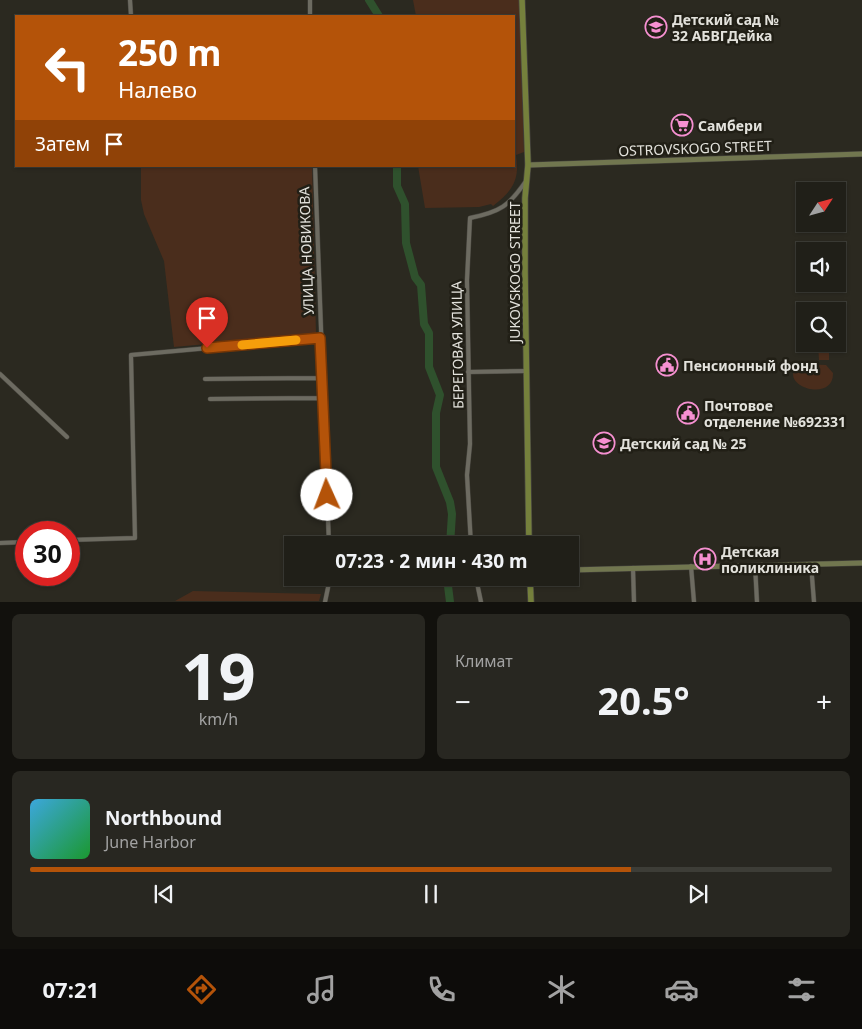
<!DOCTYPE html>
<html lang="ru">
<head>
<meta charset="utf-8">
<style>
	body { margin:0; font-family:"Noto Sans",sans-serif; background:#282721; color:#f1f3f6; height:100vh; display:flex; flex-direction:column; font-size:19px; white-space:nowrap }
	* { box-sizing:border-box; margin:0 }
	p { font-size:16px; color:#a2a2a2 }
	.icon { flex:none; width:28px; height:28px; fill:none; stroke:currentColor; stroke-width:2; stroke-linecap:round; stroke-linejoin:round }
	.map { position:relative; height:602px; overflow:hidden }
	.sheet { display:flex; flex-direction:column; gap:12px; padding:12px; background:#12110d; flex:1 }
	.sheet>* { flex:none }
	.banner { position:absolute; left:15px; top:15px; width:500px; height:152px; border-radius:0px; box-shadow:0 1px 4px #0004,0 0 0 1px #3d3d37; background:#b45309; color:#fff; overflow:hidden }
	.needle { width:32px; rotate:54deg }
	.tools { position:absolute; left:796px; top:182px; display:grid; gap:10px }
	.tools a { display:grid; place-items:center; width:50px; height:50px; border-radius:0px; background:#201f18; box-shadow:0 1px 4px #0004,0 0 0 1px #3d3d37; font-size:25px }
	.speed { position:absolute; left:15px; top:521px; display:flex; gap:10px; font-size:25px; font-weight:700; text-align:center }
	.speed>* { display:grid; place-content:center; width:65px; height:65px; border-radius:50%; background:#201f18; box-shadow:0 1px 4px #0004,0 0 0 1px #3d3d37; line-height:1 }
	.speed .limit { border:8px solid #d22; background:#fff; color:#111 }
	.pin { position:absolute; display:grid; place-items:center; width:42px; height:42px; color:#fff; margin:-51px -21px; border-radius:50% 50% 50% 0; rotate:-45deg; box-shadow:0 0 5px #0007 }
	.pin .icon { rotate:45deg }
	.me { position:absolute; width:55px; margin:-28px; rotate:358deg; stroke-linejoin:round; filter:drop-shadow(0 0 4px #0008) }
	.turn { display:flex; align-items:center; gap:18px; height:105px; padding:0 20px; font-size:22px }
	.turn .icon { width:65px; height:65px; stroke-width:2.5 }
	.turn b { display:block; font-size:35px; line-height:42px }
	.then { display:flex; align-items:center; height:48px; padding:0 20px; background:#0003; gap:10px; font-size:19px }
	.big { font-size:38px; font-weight:700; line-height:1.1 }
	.sheet .card { flex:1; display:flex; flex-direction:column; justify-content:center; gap:8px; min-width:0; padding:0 18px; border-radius:8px; background:#282721 }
	.sheet .dial { align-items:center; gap:0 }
	.dial b { font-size:65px; line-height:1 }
	.song { display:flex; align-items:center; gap:15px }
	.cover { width:60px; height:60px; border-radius:8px; background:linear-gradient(135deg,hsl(200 70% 55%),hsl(130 70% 35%)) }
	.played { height:5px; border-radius:2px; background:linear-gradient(90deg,#b45309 75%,#3d3d37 75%) }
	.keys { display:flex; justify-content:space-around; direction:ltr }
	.heat { display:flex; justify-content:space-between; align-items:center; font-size:28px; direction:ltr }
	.sheet .tiles { flex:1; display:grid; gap:12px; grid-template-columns:1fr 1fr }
	.card:last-child { grid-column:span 2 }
	.trip { position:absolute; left:284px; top:536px; width:295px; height:50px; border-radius:0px; background:#201f18; box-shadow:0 1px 4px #0004,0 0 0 1px #3d3d37; font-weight:700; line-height:50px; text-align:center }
	.tab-bar { display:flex; height:80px; justify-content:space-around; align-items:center; background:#0d0c0a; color:#a2a2a2 }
	.tab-bar .icon { width:35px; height:35px }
	.tab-bar .active { color:#b45309 }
	.tab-bar b { font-size:22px; color:#f1f3f6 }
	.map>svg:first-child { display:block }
</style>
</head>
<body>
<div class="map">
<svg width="862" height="602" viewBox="0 0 862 602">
	<rect width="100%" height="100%" fill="#2b2920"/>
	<path fill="#4a2d1c" d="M413,0h106l5,152 -8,3c4,24 -3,36 -23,51l-2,-2 -12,3 -54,1 -7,-42h96v-150h-98z
		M141,166h171l4,168 -142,13 -10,-86 -20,-47 -3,-14z
		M818,344h11v16h-10z
		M800,364l26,1 7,8c1,32 -60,11 -33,-9z
		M193,591l128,3 -2,7h-144z"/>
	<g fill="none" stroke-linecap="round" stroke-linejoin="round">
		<path stroke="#2f512d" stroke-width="8" d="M369,0l10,16
			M397,166v20l8,18 1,39 9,34 6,8 3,39 5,9v34l11,28 -4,18v54l14,35 2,12 -2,31
			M447,578l3,24"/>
		<g stroke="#494740" stroke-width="5">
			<path id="minor" d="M130,0l1,16
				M310,16v-16
				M315,166l14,379
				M468,372l59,-1
				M0,374l67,63
				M205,379l117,-1
				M210,399l113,-1
				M69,540l66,-2 -4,-183 189,-17
				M0,543l26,-1
				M471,545l-4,-70 3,-31 -3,-164 3,-62c30,-6 39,-12 56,-37
				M811,564l3,38
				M755,565l2,37
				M691,566l3,36
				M633,568l1,34
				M476,578l5,24
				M325,602l5,-24"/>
		</g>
		<g stroke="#494740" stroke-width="6">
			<path id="secondary" d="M528,165l334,-11
				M570,570l292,-7"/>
		</g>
		<g stroke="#494740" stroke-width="7">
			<path id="primary" d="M522,0l6,165 -3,33v74l4,273
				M530,578l1,24"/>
		</g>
		<use href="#minor" stroke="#6d6b61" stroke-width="4"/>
		<use href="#secondary" stroke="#71764f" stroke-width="5"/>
		<use href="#primary" stroke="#75803c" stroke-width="5.5"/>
	</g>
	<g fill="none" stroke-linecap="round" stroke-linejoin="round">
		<g stroke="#753606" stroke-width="12">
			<path id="route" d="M207,348l113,-10 7,157"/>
		</g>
		<use href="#route" stroke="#b45309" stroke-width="9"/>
		<path stroke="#f59e0b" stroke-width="9" d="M242,345l54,-5"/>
	</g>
	<defs>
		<g id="school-ring" transform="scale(1.125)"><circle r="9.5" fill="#211f16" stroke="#f690d1" stroke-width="1.5"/><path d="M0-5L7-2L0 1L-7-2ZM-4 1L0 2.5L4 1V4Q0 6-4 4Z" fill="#f690d1"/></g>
		<g id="supermarket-ring" transform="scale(1.125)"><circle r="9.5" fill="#211f16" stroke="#f690d1" stroke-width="1.5"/><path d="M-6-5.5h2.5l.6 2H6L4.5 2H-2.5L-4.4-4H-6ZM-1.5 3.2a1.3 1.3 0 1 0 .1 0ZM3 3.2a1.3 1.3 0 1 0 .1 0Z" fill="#f690d1"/></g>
		<g id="civic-ring" transform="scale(1.125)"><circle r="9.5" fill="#211f16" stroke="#f690d1" stroke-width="1.5"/><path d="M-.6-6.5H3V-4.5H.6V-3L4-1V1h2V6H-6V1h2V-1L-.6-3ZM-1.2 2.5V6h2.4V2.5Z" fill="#f690d1"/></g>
		<g id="hospital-ring" transform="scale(1.125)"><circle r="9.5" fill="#211f16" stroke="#f690d1" stroke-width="1.5"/><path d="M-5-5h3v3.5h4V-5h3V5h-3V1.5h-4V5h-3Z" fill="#f690d1"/></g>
	</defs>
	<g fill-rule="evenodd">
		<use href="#school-ring" x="656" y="27"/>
		<use href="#supermarket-ring" x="682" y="125"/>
		<use href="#civic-ring" x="667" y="365"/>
		<use href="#civic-ring" x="688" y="413"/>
		<use href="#school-ring" x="604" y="443"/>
		<use href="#hospital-ring" x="705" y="559"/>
	</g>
	<g text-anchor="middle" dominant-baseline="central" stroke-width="5" stroke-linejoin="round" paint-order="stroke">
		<g font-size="14" font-weight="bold" fill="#e3e2dc" stroke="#211f16" text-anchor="start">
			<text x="672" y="19">Детский сад №<tspan x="672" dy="16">32 АБВГДейка</tspan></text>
			<text x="698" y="125">Самбери</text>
			<text x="683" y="365">Пенсионный фонд</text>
			<text x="704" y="405">Почтовое<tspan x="704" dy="16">отделение №692331</tspan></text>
			<text x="620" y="443">Детский сад № 25</text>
			<text x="721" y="551">Детская<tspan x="721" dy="16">поликлиника</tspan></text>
		</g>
		<g font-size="14" fill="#e3e2dc" stroke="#211f16">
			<text transform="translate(695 148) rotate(-2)">OSTROVSKOGO STREET</text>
			<text transform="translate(306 251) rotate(-92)">УЛИЦА НОВИКОВА</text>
			<text transform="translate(514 272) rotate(-90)">JUKOVSKOGO STREET</text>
			<text transform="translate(457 345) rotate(-91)">БЕРЕГОВАЯ УЛИЦА</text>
		</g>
	</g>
</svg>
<div class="tools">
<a><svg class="needle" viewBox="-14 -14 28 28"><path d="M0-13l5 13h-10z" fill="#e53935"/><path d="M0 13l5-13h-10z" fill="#a2a2a2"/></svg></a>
<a><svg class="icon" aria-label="sound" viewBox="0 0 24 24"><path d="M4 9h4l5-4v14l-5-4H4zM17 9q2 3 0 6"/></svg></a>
<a><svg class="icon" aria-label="search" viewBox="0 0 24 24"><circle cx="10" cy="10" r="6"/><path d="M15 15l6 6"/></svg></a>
</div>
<div class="speed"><div class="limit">30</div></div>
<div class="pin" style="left:207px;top:348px;background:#d93025"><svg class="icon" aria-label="arrive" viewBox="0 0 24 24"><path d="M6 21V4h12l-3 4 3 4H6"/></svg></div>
<svg class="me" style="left:327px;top:495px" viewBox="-20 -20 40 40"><circle r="19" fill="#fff"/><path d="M0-13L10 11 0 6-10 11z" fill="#b45309"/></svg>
<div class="trip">07:23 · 2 мин · 430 m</div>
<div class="banner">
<div class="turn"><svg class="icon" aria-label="left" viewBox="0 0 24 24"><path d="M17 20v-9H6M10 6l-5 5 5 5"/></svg><div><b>250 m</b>Налево</div></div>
<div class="then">Затем<svg class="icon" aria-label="arrive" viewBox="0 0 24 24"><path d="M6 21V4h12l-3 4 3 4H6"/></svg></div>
</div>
</div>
<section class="sheet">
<div class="tiles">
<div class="card dial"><b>19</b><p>km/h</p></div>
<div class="card"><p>Климат</p>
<div class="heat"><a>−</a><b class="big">20.5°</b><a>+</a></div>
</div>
<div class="card">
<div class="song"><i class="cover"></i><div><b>Northbound</b><p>June Harbor</p></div></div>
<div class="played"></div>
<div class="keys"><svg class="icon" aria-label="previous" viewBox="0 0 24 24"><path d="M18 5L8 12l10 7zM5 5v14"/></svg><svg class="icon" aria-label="pause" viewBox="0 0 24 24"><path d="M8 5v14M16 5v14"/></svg><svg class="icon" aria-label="next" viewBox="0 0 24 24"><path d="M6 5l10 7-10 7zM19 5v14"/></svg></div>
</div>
</div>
</section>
<nav class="tab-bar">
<b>07:21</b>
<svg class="icon active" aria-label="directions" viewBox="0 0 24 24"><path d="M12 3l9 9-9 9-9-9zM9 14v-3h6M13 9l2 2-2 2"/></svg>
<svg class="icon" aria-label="music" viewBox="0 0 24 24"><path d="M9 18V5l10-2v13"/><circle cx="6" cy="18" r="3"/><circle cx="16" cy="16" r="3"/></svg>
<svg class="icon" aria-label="phone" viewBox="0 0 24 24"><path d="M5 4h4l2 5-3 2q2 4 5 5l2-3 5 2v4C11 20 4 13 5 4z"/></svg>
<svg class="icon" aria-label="climate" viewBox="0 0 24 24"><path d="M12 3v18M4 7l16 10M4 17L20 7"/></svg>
<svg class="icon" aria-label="car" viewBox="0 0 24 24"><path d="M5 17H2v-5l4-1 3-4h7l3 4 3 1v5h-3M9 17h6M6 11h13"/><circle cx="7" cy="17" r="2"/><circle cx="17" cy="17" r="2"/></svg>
<svg class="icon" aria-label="filters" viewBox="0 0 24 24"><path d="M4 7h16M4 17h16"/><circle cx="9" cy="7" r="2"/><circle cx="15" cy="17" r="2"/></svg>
</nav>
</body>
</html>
